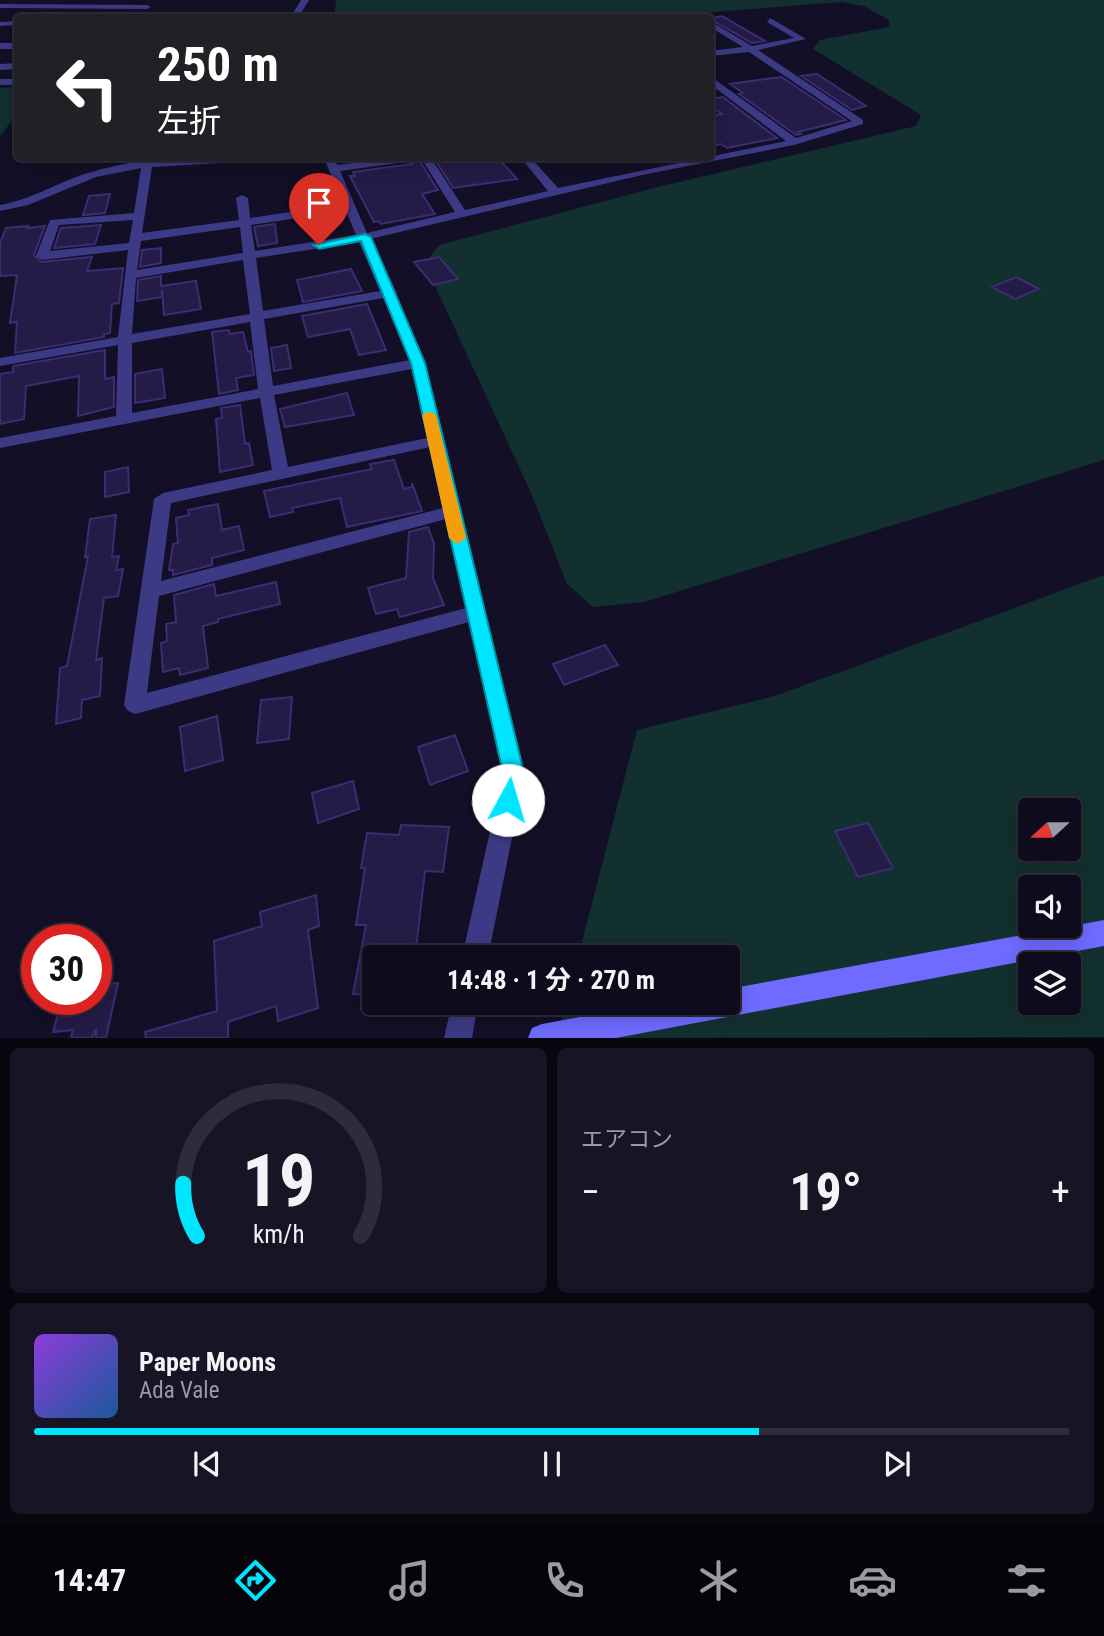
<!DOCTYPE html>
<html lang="ja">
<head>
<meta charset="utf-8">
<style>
	body { margin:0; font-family:"Roboto Condensed","Noto Sans JP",sans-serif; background:#171425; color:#f1f3f6; height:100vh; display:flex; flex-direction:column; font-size:26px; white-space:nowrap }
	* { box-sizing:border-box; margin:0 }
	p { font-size:23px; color:#9b9ba3 }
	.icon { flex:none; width:38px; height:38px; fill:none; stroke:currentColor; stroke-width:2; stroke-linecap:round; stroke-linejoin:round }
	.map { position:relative; height:1038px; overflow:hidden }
	.details { display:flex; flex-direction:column; gap:10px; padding:10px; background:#08060f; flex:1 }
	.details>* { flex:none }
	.top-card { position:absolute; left:14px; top:14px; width:700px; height:147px; border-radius:7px; box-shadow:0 4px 18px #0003,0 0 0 2px #2e2b3b; background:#202124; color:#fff; overflow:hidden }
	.needle { width:46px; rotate:249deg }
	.fabs { position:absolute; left:1018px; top:798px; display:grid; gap:14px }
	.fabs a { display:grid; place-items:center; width:63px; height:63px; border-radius:7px; background:#0e0b1c; box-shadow:0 4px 18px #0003,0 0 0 2px #2e2b3b; font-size:35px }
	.speed { position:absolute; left:21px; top:924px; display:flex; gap:14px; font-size:35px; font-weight:700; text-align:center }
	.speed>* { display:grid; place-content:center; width:91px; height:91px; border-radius:50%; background:#0e0b1c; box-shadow:0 4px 18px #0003,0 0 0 2px #2e2b3b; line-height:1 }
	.speed .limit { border:10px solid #d22; background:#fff; color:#111 }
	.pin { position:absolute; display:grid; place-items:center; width:60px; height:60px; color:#fff; margin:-72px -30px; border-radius:50% 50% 50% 0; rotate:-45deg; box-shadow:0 0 7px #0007 }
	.pin .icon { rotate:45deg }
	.me { position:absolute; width:77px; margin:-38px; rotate:6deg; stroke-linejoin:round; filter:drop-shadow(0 0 5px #0008) }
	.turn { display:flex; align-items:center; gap:24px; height:147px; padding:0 28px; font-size:32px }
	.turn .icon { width:91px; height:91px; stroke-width:2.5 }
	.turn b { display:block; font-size:49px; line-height:60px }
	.big { font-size:52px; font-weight:700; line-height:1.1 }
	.details .card { flex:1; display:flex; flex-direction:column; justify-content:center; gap:10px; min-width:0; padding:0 24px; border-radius:10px; background:#171425 }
	.details .dial { align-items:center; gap:0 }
	.dial svg { height:182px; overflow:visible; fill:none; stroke:#2e2b3b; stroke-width:7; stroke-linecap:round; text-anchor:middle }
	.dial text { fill:#f1f3f6; stroke:none }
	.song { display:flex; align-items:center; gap:21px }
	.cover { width:84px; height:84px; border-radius:10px; background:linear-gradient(135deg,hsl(270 70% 55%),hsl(210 70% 35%)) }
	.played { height:7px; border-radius:4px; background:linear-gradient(90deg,#00e5ff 70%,#2e2b3b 70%) }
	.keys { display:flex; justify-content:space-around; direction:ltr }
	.heat { display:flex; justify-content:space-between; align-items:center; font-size:38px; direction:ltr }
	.details .tiles { flex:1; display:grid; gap:10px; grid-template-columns:1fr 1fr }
	.card:last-child { grid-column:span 2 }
	.trip { position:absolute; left:362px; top:945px; width:378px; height:70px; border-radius:7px; background:#0e0b1c; box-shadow:0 4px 18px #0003,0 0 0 2px #2e2b3b; font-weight:700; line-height:70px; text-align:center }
	.menu { display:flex; height:112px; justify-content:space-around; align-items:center; background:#06040b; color:#9b9ba3 }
	.menu .icon { width:49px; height:49px }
	.menu .current { color:#00e5ff }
	.menu b { font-size:32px; color:#f1f3f6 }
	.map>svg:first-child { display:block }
</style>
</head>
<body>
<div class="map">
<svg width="1104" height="1038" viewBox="0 0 1104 1038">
	<rect width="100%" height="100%" fill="#130f26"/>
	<path fill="#12302f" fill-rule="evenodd" d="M336,0h768v460l-460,142 -51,5 -26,-23 -35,-89 -101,-218 -2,-19 10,-13 219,-58 258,-61 5,-11 -108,-66 7,-9 70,-13 -1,-7 -25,-14 -22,-4 -210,16h-298z
		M15,87l2,26 -17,24v-49z
		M1104,575v462l-547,1 9,-35h162v-46h-150l59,-227 138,-34zM1031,810h38v39h-38zM1031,887h38v39h-38zM1031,964h38v39h-38z"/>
	<path fill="#241b47" stroke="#3b2d73" stroke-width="2" d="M722,16l43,25 -13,2 -42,-24z
		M817,74l49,32 -14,4 -51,-34z
		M781,77l2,1 63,42 -48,12 3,2 -5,1 -57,-41 4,-1 -13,-9z
		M723,97l54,41 -50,10 -6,-4 -11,2v-30l12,-2 -12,-8v-7z
		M434,158h64l19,21 -64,9z
		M419,160l19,30 -16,4 13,20 -54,10 -2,-3 -5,1 -24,-46h5l-2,-4 59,-8z
		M110,194l-5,19 -22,2 6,-19z
		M275,224l2,19 -19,3 -4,-19z
		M101,225l-6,19 -41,4 7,-20z
		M28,226l-1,2 18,-2 -11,29 7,7 51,-5 -5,14 36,-3 -4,35 -7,1 -2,29 -6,1v3l-89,16 2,-31 -7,1 7,-48 -17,1v-33l6,-15z
		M161,248v15l-21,4 2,-17z
		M439,257l19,22 -25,6 -19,-23z
		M351,269l11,22 -59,11 -6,-22z
		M161,276v10l35,-5 5,28 -37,6 -2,-25v7l-25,4 1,-21z
		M1016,277l23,12 -24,10 -23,-12z
		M367,304l19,46 -27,5 -9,-26 -42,8 -6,-21z
		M229,330l1,4 13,-2 5,20 3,-1 3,24 -18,3 2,12 -19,4 -7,-62z
		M287,345l4,23 -17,3 -3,-23z
		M105,350v29l9,-2v30l-36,9 1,-40 -53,10 -2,33 -24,5v-50l13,-2v-6z
		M162,369l3,29 -30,5v-29z
		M347,393l7,22 -69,12 -5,-18z
		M240,405l5,39 4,-1 4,22 -33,7 -4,-53 6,-1 -1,-10z
		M394,460l10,29 8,-2v-4l10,28 -75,16 -7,-29 -48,10 1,4 -23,5 -6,-26 108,-22 -2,-5z
		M128,467l1,25 -24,5v-25z
		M218,504l4,26 17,-4 5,24 -32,8v7l-39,10v-5h-4l4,-26 5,-1 -2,-25 13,-3 -1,-5z
		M116,515l-4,42 7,-1 -3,14 7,-1 -5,27 -14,2 -8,62 6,-2 -2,38 -18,4 -1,18 -25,6 4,-56 7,-2 21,-110 -3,1 5,-38z
		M428,527l6,17 -1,34 11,27 -44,12 -3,-8 -21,5 -8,-26 38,-10 3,-46z
		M276,582l4,22 -62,15v3l-15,4 5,42 -28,7 -1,-7 -16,4 -2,-29 6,-2 -1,-17 10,-2 -2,-27 40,-11 2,12z
		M605,645l13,20 -54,20 -11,-21z
		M292,697l-3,42 -32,4 4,-43z
		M217,716l6,44 -38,11 -5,-44z
		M455,735l13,36 -38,14 -12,-38z
		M353,781l6,28 -41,14 -6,-30z
		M868,823l25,45 -35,9 -23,-46z
		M401,825l48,2 -6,45 -18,-1 -10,86h-41v38l-21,-1 13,-69h-10l9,-57h-4l6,-35 32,2z
		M316,895l3,31 -11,4 10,78 -40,13 -2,-15 -48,16v16h-82l-1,-6 72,-21 -3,-70 48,-15 -2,-14z
		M118,983l-12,55h-10v-9l-4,9h-21l2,-8 -20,2 9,-33h34v-14z"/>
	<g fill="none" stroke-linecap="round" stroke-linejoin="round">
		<path fill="#3d3a85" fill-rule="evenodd" d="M301,0h8l-11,18h-8z
			M0,4l147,1 4,2 -4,2 -147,-1z
			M770,18l36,21 -48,11 105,70v4l-69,21 -152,30 -272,64 27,54 -2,2 30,68 100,410 -37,184h-26l41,-184 -34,-151 -334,92 -7,-3 -4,-6 30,-206 9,-6 109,-23 -12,-72 -260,50v-10l116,-22 2,-71 -118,21v-8l118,-21 10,-87 -86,10 -6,-4 14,-36 84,-7 7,-45 -45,9 -68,28 -28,6v-6c31,-5 56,-22 85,-31 55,-17 119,-22 175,-16l-5,3 -103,6 -10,66 97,-13 -3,-22 6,-3 6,3 2,20 93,-14 -19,-46h10l3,7 56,-7h24l-5,3 -72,10 27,62 88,-21 -34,-54h10l34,52 83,-19 -27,-33h10l27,30 228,-47 -76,-57v-8l86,62 56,-17 -103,-69 -39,4v-5l33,-4 -33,-20v-6l42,25 42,-8 -27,-16zM346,211l10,24 -101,16 -4,-26zM133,220l-4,23 -79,8 9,-26zM240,227l3,26 -106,17 4,-29zM359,242l21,49 -117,20 -7,-53zM243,260l7,54 -118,20 4,-56zM383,298l27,62 -137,26 -9,-67zM250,322l8,67 -126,24v-70zM412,369l15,69 -139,29 -14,-72zM430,447l13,61 -282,73 10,-78zM446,519l20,89 -319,85 12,-97z
			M18,21v4l-18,1v-4z
			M0,43h18v6h-18z
			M18,63v6l-18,1v-6z
			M0,79h18v6h-18z
			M452,1003h26l-6,35h-28z"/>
		<path fill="#6f6bff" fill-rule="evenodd" d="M1104,920v26l-488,92h-88l4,-10 10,-4 114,-21h72v-14z"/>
	</g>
	<path fill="#00e5ff" stroke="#0095a6" stroke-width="2" d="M365,234l6,3 54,126 99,410 -9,33 -7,3 -7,-3 -3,-6 5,-27 -92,-410 -50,-122 -42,8 -6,-4z"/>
	<path fill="#f59e0b" d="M429,411l7,4 30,123 -9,6 -8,-6 -27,-123z"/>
</svg>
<div class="fabs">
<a><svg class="needle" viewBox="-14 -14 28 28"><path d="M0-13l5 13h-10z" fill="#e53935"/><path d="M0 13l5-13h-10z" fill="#9b9ba3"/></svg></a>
<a><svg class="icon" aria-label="sound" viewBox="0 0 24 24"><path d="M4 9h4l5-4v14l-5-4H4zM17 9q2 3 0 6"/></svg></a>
<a><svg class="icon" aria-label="layers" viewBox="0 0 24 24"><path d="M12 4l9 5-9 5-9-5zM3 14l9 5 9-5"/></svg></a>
</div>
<div class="speed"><div class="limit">30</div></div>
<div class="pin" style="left:319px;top:245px;background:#d93025"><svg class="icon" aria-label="arrive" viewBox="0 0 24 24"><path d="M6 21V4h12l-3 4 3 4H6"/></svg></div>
<svg class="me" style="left:508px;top:800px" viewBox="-20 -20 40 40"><circle r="19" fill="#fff"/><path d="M0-13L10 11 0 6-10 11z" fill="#00e5ff"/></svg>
<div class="trip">14:48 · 1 分 · 270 m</div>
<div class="top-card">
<div class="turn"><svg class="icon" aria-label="left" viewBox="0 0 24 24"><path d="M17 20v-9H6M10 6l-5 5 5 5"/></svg><div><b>250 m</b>左折</div></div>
</div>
</div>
<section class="details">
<div class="tiles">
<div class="card dial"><svg viewBox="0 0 100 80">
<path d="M14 69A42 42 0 1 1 86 69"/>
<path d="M14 69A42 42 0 0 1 8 46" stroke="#00e5ff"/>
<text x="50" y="56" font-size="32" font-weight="700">19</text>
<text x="50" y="72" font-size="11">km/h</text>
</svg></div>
<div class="card"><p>エアコン</p>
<div class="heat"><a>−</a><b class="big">19°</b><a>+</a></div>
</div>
<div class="card">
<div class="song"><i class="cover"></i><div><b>Paper Moons</b><p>Ada Vale</p></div></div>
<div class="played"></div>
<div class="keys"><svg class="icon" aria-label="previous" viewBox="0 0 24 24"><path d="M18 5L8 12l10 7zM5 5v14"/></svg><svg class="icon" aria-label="pause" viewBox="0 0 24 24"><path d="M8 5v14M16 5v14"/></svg><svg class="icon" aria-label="next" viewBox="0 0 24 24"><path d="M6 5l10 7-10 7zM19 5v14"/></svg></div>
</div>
</div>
</section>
<nav class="menu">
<b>14:47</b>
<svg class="icon current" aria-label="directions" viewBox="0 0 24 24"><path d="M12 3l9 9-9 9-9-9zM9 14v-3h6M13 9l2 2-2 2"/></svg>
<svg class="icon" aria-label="music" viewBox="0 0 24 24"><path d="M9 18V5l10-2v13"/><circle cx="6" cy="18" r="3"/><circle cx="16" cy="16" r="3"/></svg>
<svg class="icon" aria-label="phone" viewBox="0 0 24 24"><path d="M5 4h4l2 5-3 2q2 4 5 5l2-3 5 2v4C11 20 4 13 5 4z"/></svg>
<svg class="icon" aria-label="climate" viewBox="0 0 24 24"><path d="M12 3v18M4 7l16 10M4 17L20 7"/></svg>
<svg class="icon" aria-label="car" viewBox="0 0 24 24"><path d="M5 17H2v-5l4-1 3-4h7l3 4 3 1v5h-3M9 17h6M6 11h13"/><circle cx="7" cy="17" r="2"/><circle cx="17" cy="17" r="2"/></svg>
<svg class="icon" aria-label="filters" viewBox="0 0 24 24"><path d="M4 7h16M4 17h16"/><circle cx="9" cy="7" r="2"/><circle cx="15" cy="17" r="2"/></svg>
</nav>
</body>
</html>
